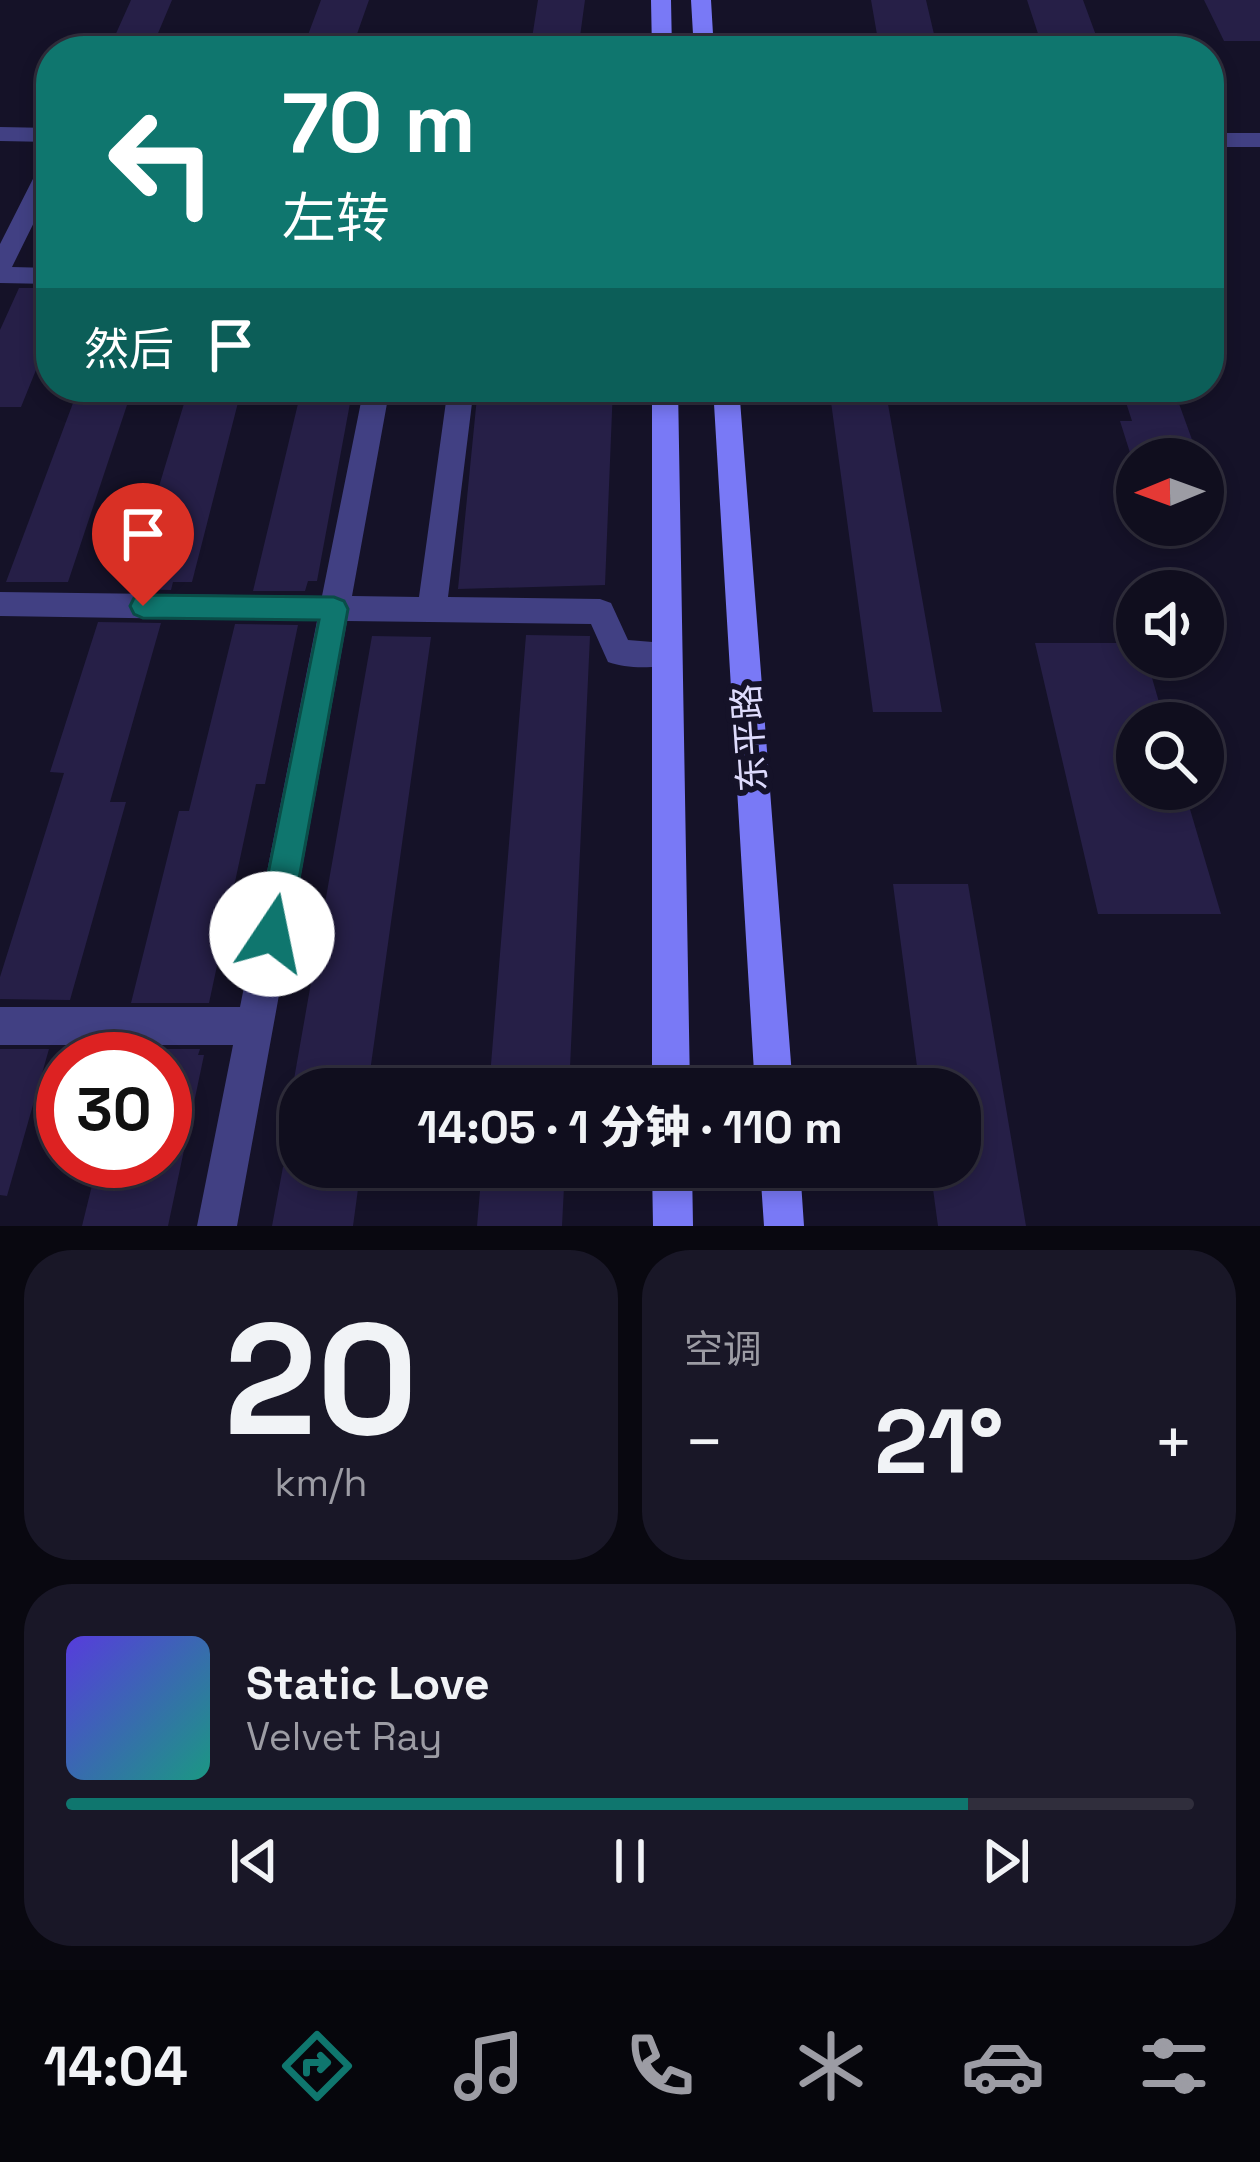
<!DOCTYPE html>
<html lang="zh">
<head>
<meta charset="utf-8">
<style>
	body { margin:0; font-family:"Space Grotesk","Noto Sans SC",sans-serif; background:#191727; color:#f1f3f6; height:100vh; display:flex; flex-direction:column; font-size:45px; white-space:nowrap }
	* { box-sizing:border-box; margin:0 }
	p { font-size:39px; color:#9c9ca4 }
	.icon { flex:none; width:66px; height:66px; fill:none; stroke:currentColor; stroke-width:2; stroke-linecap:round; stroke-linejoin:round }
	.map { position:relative; height:1226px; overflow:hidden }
	.drawer { display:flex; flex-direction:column; gap:24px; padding:24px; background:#090810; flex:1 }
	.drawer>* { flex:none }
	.banner { position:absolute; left:36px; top:36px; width:1188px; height:366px; border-radius:48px; box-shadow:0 6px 18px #0003,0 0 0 3px #302e3c; background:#0f766e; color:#fff; overflow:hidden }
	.needle { width:78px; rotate:269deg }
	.tools { position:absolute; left:1116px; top:438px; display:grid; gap:24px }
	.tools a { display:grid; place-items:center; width:108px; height:108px; border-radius:50%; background:#100e1e; box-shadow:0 6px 18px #0003,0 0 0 3px #302e3c; font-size:60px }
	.speed { position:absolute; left:36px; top:1032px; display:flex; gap:24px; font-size:60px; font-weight:700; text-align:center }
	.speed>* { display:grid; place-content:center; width:156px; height:156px; border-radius:50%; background:#100e1e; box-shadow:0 6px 18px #0003,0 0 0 3px #302e3c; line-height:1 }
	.speed .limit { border:18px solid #d22; background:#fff; color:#111 }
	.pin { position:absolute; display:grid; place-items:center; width:102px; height:102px; color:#fff; margin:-123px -51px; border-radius:50% 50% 50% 0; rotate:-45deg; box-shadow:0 0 12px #0007 }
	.pin .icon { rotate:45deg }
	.me { position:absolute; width:132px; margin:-66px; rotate:11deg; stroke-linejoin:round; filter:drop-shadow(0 0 9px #0008) }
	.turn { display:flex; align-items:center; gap:42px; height:252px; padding:0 48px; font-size:54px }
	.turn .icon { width:156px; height:156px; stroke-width:2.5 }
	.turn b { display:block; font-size:84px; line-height:102px }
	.then { display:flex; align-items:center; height:114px; padding:0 48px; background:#0003; gap:24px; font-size:45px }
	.big { font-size:90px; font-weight:800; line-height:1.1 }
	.drawer .tile { flex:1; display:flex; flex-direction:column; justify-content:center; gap:18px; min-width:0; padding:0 42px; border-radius:48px; background:#191727 }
	.drawer .dial { align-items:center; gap:0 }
	.dial b { font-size:156px; line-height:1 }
	.song { display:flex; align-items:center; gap:36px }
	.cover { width:144px; height:144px; border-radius:18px; background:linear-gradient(135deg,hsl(250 70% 55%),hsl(170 70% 35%)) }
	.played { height:12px; border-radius:6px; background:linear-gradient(90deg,#0f766e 80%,#302e3c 80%) }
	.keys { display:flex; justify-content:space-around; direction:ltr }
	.heat { display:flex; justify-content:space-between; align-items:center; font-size:66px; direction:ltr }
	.drawer .tiles { flex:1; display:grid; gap:24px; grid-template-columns:1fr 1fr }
	.tile:last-child { grid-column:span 2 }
	.trip { position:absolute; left:279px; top:1068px; width:702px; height:120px; border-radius:48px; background:#100e1e; box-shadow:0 6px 18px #0003,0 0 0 3px #302e3c; font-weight:800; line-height:120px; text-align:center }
	.tabs { display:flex; height:192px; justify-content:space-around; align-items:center; background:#06060c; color:#9c9ca4 }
	.tabs .icon { width:84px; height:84px }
	.tabs .selected { color:#0f766e }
	.tabs b { font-size:54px; color:#f1f3f6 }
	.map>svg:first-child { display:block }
</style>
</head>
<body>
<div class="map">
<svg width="1260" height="1226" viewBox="0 0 1260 1226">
	<rect width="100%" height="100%" fill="#151228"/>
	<path fill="#261f47" d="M131,0h41l-16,38h-42z
		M321,0h48l-18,51h-49z
		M538,0h47l-7,51h-48z
		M871,0h55l11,47 -58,-1z
		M1027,0h56l18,49h-58z
		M1204,0h56v41h-36z
		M19,288h32v45l-30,74h-21v-77z
		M79,387h54l-65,195h-62z
		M189,387h53l-50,195h-19l-2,8 -43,-1z
		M302,387h51l-36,194h-9l-3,10h-52z
		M478,387h135l-8,198 -147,4z
		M829,387h56l57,325h-69z
		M1121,387h52l26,72h-67l-12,-38h12z
		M98,622l63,1 -51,179h16l-56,198 -70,-1v-22l64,-204 -14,-1z
		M235,624l63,1 -33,159h-9l-47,219h-78l48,-192h10z
		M526,635l64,1 -21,453h-80z
		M372,636l59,1 -63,449 -75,-1z
		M1035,643h102v14h9l19,66h-28v66h47l37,125h-123z
		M893,884h75l58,342h-88l-8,-59h30v-78h-40z
		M0,1049h49l-42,147 -7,-1z
		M126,1049h74l-2,6h6l-36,171h-86l16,-65h67v-102h-42z
		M283,1167h78l-8,59h-81z
		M482,1167h83l-3,59h-85z"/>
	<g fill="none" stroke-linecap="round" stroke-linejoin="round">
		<path fill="#414083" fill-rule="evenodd" d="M51,158v30l-39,79 39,1v16l-51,-1v-39l40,-79z
			M364,387h26l-38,209 67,1 29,-210h26l-26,210 152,2 11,4 17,37 49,4 4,9 -4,9c-20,7 -49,7 -69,0l-17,-38 -244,-3 -110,605h-40l36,-181h-233v-38h240l77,-386 -317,-5v-24l322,4z"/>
		<path fill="#414083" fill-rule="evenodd" d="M0,127l51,1v14l-51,-1z
			M1209,133h51v14h-51z"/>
		<path fill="#7979f6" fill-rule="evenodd" d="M651,0h20l1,51h-20z
			M691,0h20l3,51h-20z
			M652,387h26l12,702h-38z
			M713,387h26l54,702h-38z
			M652,1167h40l1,59h-40z
			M760,1167h40l4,59h-40z"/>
	</g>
	<path fill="#0f766e" stroke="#0a4d48" stroke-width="3" d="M143,595l191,2 10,4 4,8 -59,325 -5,11 -12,5 -11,-5 -5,-11 63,-314 -176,-2 -9,-4 -4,-8 4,-8z"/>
	<g text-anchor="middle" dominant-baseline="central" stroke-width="12" stroke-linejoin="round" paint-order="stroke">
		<g font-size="36" fill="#dedbfc" stroke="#151228">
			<text transform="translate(750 738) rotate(-94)">东平路</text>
		</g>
	</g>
</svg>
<div class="tools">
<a><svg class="needle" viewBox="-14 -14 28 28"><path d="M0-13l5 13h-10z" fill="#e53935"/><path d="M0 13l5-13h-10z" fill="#9c9ca4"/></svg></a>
<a><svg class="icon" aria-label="sound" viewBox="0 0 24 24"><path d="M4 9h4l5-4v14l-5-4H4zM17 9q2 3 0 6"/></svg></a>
<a><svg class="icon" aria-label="search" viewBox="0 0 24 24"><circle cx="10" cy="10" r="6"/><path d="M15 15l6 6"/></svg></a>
</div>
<div class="speed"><div class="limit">30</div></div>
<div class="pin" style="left:143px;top:606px;background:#d93025"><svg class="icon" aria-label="arrive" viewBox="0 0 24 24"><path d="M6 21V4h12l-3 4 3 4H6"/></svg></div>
<svg class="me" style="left:272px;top:934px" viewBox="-20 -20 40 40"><circle r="19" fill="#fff"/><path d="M0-13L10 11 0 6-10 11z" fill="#0f766e"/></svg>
<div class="trip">14:05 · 1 分钟 · 110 m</div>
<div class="banner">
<div class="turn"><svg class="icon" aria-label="left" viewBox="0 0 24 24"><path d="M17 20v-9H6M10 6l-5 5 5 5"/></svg><div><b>70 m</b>左转</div></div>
<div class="then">然后<svg class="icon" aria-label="arrive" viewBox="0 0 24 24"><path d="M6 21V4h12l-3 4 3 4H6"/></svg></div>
</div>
</div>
<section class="drawer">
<div class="tiles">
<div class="tile dial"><b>20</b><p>km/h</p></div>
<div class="tile"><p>空调</p>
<div class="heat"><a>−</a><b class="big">21°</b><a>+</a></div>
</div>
<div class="tile">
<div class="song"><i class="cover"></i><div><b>Static Love</b><p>Velvet Ray</p></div></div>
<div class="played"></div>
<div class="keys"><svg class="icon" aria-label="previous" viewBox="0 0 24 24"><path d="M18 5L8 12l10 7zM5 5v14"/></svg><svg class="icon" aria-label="pause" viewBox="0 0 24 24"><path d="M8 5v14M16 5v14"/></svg><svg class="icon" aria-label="next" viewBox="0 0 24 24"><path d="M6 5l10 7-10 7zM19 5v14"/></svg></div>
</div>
</div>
</section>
<nav class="tabs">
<b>14:04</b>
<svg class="icon selected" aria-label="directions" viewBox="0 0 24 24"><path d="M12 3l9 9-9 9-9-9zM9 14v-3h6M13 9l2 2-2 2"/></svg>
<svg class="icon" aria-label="music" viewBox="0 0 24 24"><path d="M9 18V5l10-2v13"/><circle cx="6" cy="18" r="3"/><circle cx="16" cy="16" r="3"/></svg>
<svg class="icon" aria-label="phone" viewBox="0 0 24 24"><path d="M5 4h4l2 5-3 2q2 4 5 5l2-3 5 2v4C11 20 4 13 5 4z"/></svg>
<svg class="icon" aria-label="climate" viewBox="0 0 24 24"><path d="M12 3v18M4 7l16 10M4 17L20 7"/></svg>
<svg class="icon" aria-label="car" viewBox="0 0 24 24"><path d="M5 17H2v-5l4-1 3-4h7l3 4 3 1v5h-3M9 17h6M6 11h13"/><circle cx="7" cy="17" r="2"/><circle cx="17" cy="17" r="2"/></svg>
<svg class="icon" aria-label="filters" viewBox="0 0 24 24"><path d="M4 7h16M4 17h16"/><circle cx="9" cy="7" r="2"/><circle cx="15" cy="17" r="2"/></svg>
</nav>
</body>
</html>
